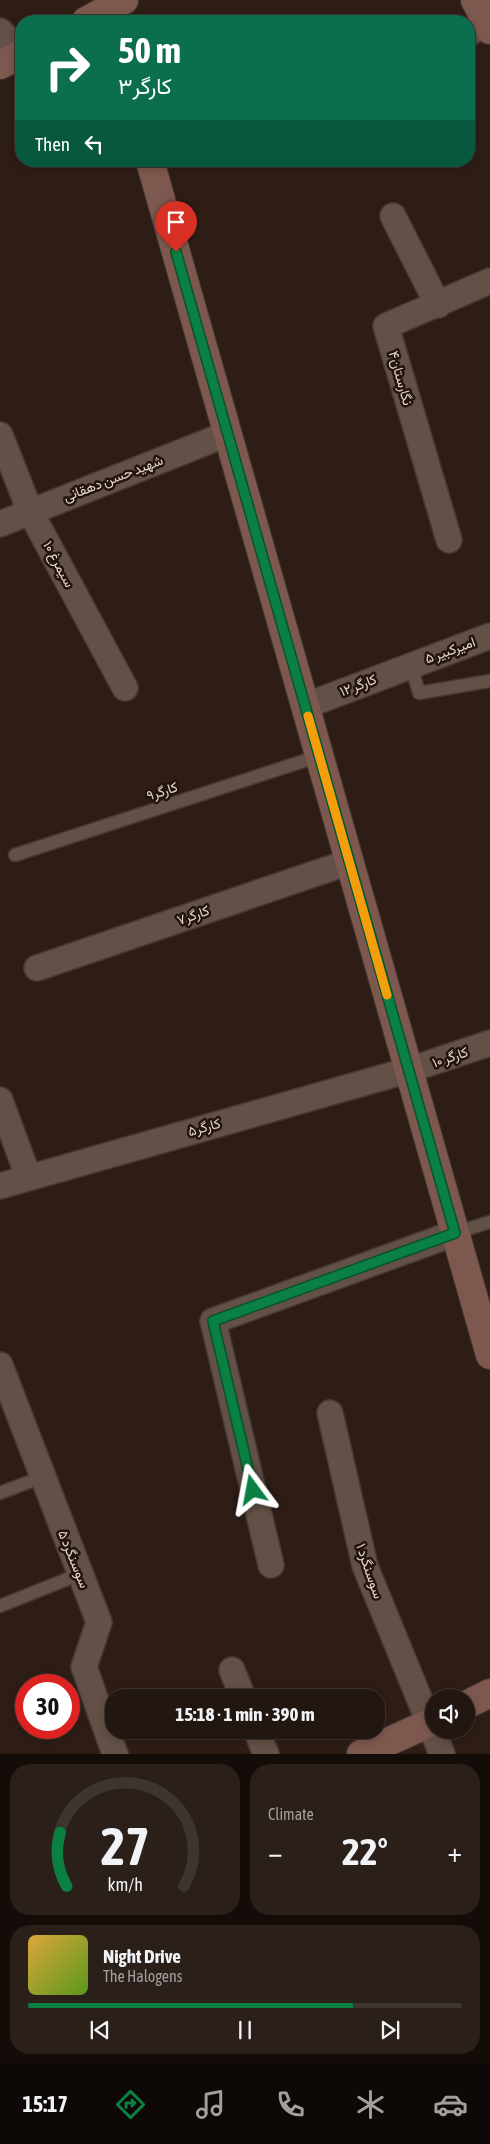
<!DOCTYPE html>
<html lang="en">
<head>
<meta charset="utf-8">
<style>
	body { margin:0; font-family:"Asap Condensed",Vazirmatn,sans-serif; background:#2a1f19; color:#f1f3f6; height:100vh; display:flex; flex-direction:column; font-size:19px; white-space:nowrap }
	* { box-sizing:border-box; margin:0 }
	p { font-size:16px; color:#a29f9f }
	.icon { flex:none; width:28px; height:28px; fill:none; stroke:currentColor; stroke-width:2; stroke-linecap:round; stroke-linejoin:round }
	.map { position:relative; height:1754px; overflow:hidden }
	.details { display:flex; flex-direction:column; gap:10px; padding:10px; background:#130c09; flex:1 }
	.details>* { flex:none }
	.guide { position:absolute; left:15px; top:15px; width:460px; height:152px; border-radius:20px; box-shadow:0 2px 8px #0003,0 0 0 1px #3f3530; background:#0b6e4f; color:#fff; overflow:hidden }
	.controls { position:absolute; left:425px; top:1689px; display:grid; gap:10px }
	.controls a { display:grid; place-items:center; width:50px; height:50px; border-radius:50%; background:#221610; box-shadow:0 2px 8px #0003,0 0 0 1px #3f3530; font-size:25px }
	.speed { position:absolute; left:15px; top:1674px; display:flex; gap:10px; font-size:25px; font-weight:700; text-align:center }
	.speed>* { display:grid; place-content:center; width:65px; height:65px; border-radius:50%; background:#221610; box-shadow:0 2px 8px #0003,0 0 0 1px #3f3530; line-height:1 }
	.speed .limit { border:8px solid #d22; background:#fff; color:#111 }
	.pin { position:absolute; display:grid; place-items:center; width:42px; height:42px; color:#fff; margin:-51px -21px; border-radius:50% 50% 50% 0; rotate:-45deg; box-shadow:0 0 5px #0007 }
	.pin .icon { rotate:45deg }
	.me { position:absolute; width:55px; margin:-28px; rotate:347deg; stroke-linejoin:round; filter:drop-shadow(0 0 4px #0008) }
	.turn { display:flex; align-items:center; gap:18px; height:105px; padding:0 20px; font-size:22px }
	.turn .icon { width:65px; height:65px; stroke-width:2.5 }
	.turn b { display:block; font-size:35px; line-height:42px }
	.then { display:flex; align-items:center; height:48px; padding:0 20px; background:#0003; gap:10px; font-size:19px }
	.big { font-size:38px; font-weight:700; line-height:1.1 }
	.details .card { flex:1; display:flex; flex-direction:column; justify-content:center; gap:8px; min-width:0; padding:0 18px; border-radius:20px; background:#2a1f19 }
	.details .dial { align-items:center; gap:0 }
	.dial svg { height:130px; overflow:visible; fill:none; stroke:#3f3530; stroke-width:7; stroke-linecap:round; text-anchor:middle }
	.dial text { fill:#f1f3f6; stroke:none }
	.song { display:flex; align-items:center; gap:15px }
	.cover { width:60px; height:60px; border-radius:8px; background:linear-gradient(135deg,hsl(40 70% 55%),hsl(90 70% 35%)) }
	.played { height:5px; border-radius:2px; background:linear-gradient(90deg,#0b8043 75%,#3f3530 75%) }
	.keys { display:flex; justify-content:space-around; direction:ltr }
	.heat { display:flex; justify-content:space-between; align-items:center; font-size:28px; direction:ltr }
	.details .tiles { flex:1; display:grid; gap:10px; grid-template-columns:1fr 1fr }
	.card:last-child { grid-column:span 2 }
	.trip { position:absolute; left:105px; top:1689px; width:280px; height:50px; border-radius:20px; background:#221610; box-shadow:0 2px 8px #0003,0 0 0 1px #3f3530; font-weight:700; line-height:50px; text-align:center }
	.menu { display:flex; height:80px; justify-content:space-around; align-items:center; background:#0e0906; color:#a29f9f }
	.menu .icon { width:35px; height:35px }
	.menu .on { color:#0b8043 }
	.menu b { font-size:22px; color:#f1f3f6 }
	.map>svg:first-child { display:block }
</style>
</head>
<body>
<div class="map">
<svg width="490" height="1754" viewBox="0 0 490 1754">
	<rect width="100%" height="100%" fill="#2d1d15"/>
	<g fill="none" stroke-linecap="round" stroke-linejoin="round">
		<g stroke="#463833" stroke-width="15">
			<path id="lane" d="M411,665l8,28 71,-12
				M15,855l304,-99
				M455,1233l35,-11
				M0,1493l42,-16
				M0,1606l80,-32"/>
		</g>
		<g stroke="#463833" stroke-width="28">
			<path id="street" d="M0,31l21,22
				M469,33l18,-10
				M393,216l45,89
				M0,435l30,76 95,177
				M0,524l227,-90
				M449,540l-63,-214 104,-45
				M305,706l185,-70
				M37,968l312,-106
				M0,1100l28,76
				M0,1186l409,-116 81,-27
				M0,1365l99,257 -15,45 31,87
				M330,1413l35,153 77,188
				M271,1565l-58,-244 242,-88
				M232,1670l11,28
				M256,1730l10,24"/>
		</g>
		<g stroke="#463833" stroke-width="30">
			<path id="secondary" d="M475,0l15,30
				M86,21l38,-21
				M0,65l21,-11
				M150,161l340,1194
				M466,1705l24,-12
				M361,1754l73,-33"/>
		</g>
		<use href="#lane" stroke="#635046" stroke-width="12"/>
		<use href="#street" stroke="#635046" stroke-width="25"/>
		<use href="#secondary" stroke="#7d584e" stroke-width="28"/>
	</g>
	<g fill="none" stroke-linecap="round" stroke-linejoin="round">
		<g stroke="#07532c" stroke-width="12">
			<path id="route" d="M176,252l279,981 -242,88 40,169"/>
		</g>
		<use href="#route" stroke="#0b8043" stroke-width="9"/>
		<path stroke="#f59e0b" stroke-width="9" d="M308,716l79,279"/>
	</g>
	<g text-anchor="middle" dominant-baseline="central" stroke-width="5" stroke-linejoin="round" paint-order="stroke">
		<g font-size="14" fill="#e0d5cf" stroke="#23140c">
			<text transform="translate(401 378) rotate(74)">نگارستان۴</text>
			<text transform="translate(113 478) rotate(-21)">شهید حسن دهقانی</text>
			<text transform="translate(59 564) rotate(62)">سیمرغ ۱۰</text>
			<text transform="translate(450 650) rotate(-20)">امیرکبیر ۵</text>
			<text transform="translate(358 685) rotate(-21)">کارگر ۱۲</text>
			<text transform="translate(162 791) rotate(-18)">کارگر۹</text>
			<text transform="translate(193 915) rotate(-19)">کارگر۷</text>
			<text transform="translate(450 1057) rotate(-19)">کارگر ۱۰</text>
			<text transform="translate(204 1127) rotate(-16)">کارگر۵</text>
			<text transform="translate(74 1559) rotate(68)">سوسنگرد ۵</text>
			<text transform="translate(370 1571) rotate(71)">سوسنگرد ۱</text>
		</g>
	</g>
</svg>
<div class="controls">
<a><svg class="icon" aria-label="sound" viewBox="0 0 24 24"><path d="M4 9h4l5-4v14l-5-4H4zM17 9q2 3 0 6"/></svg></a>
</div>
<div class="speed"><div class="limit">30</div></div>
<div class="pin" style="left:176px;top:252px;background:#d93025"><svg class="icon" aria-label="arrive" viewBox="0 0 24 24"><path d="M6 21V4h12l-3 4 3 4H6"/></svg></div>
<svg class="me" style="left:253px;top:1490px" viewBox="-20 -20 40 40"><path d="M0-17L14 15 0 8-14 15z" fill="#0b8043" stroke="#fff" stroke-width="4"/></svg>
<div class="trip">15:18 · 1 min · 390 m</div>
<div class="guide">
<div class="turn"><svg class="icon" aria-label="right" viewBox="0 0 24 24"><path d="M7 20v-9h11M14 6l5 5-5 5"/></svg><div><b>50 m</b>کارگر۳</div></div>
<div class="then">Then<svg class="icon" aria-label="left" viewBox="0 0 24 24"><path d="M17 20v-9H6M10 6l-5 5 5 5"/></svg></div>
</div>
</div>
<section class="details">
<div class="tiles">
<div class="card dial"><svg viewBox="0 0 100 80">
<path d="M14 69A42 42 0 1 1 86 69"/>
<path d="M14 69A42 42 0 0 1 10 36" stroke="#0b8043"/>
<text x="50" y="56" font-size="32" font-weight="700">27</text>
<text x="50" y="72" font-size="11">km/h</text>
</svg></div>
<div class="card"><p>Climate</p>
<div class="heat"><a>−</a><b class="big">22°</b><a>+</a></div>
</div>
<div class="card">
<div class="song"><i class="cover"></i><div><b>Night Drive</b><p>The Halogens</p></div></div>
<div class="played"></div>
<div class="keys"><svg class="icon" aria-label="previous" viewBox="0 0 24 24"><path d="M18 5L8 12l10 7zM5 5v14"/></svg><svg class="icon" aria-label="pause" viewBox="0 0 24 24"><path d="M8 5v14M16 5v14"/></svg><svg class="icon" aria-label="next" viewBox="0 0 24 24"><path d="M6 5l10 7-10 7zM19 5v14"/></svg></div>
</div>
</div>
</section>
<nav class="menu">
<b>15:17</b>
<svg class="icon on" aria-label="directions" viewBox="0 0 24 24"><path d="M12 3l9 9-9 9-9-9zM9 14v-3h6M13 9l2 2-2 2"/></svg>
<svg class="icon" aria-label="music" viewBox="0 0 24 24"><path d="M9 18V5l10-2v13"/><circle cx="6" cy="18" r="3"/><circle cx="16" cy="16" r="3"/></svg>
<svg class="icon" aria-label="phone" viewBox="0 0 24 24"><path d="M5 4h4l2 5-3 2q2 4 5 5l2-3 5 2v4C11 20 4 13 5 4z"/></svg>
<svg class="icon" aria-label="climate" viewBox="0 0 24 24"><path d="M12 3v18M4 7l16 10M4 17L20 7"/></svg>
<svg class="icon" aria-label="car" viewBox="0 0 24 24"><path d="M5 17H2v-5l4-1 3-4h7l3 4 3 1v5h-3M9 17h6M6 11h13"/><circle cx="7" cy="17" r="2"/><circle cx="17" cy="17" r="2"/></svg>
</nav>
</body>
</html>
